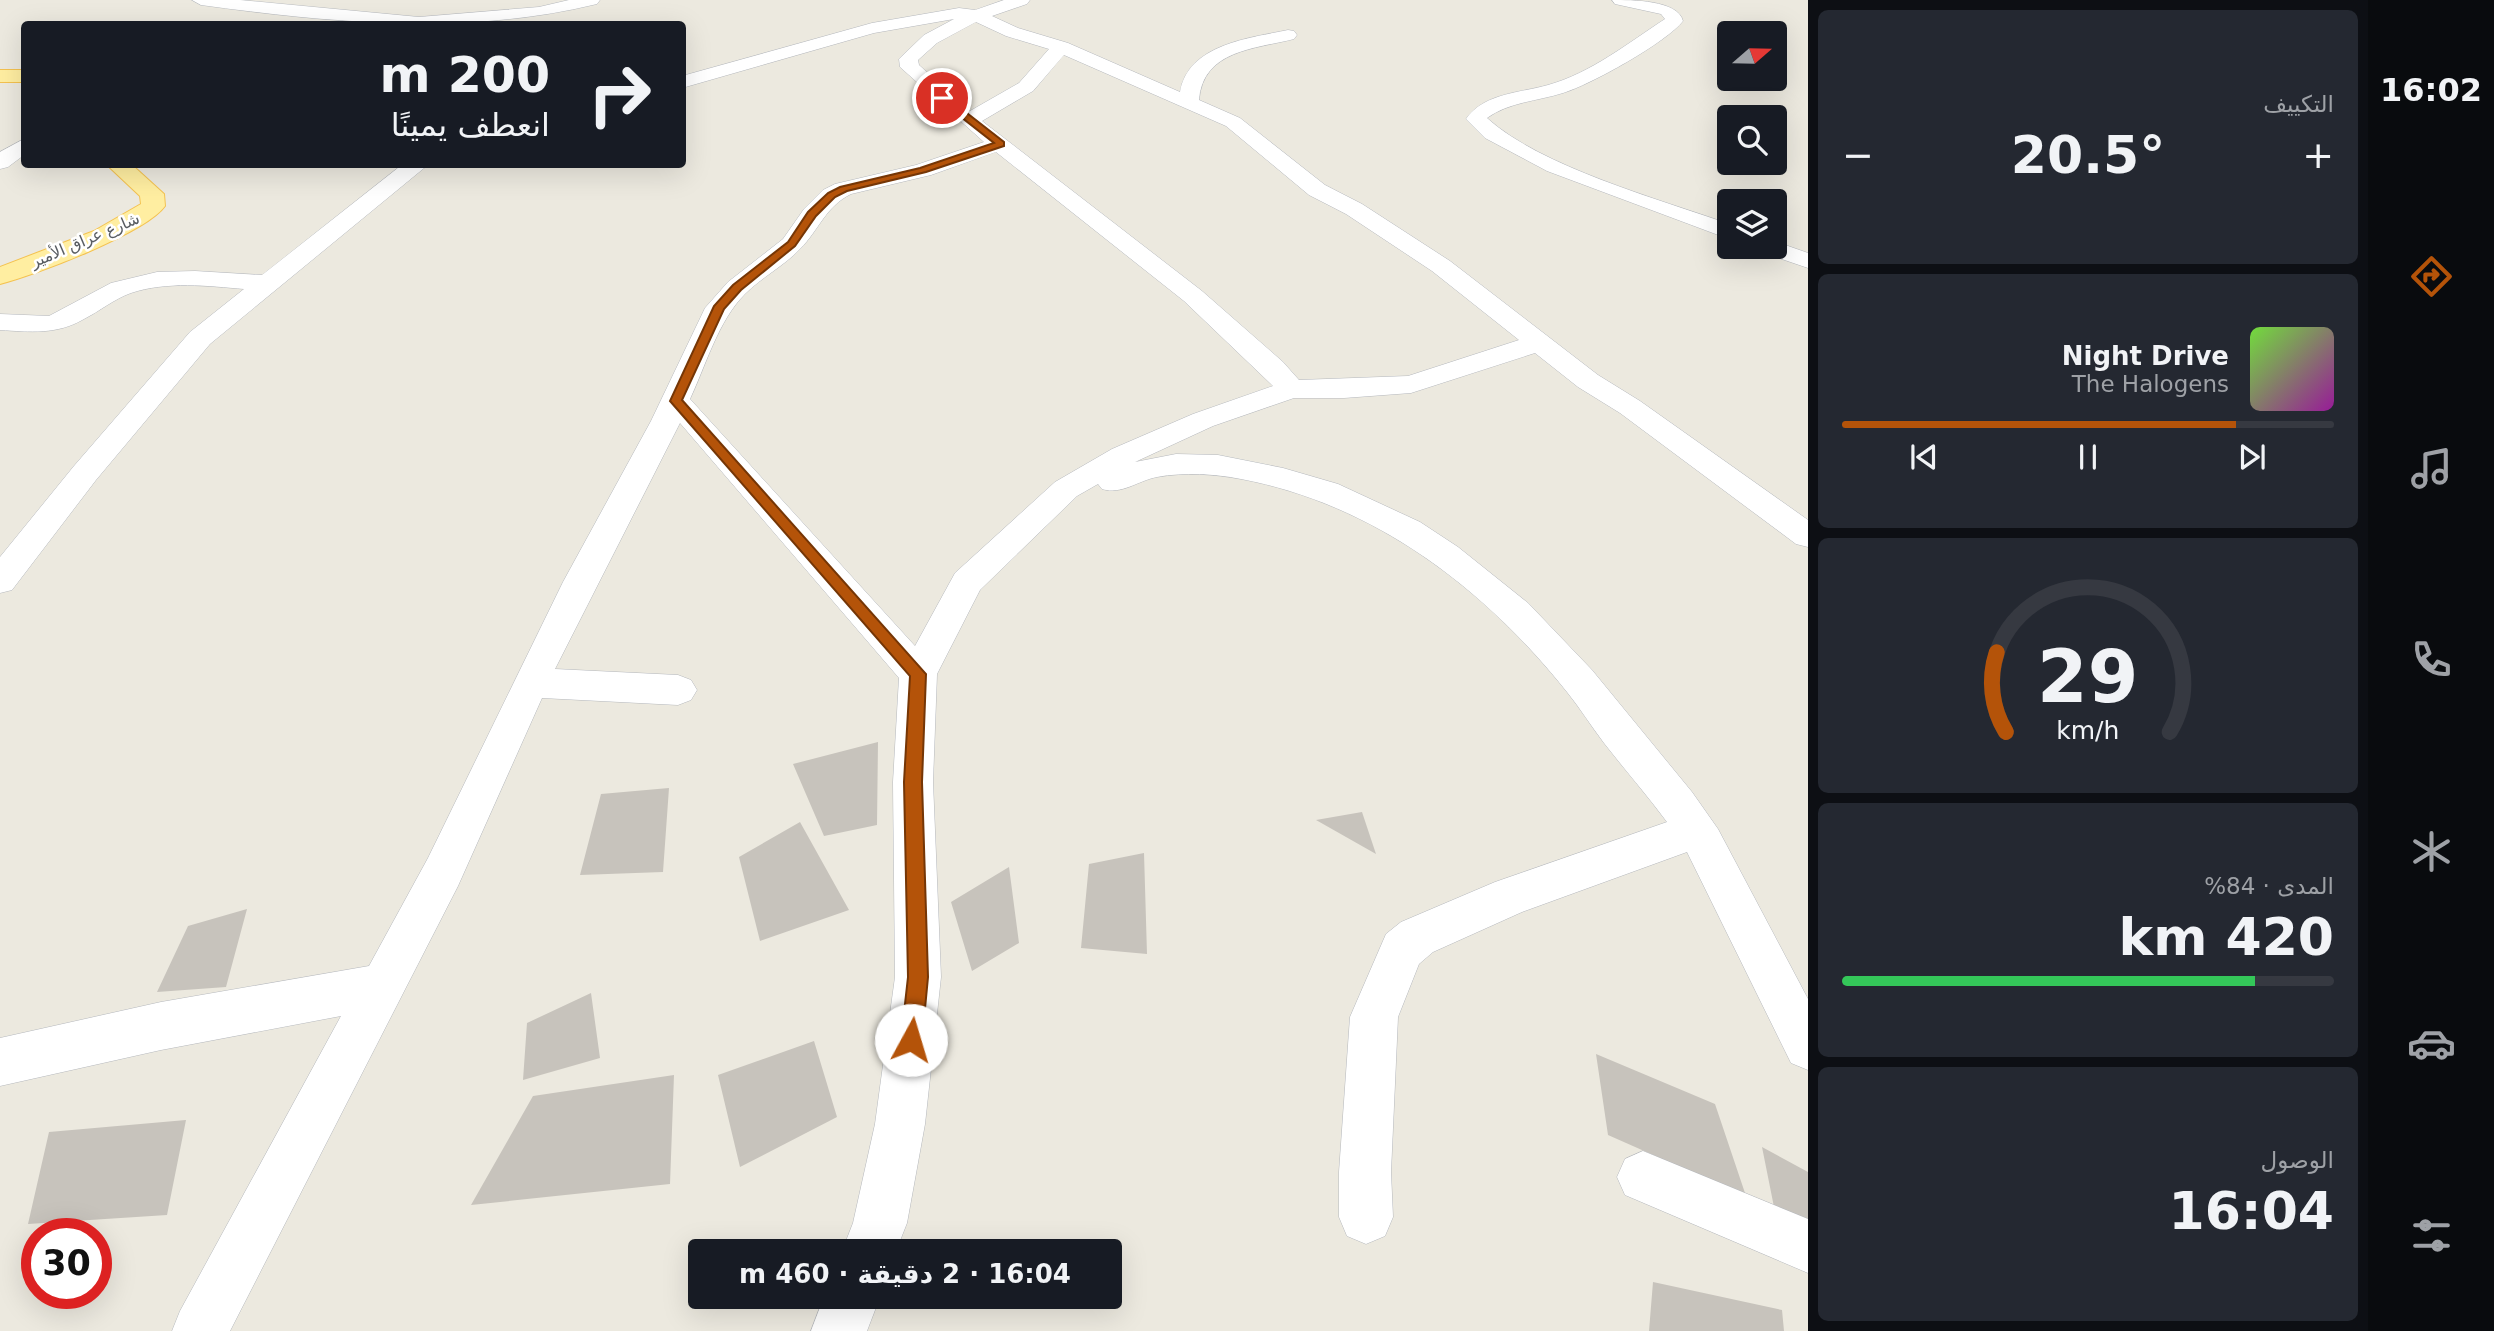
<!DOCTYPE html>
<html lang="ar">
<head>
<meta charset="utf-8">
<style>
	body { margin:0; font-family:"DejaVu Sans",Vazirmatn,sans-serif; background:#242831; color:#f1f3f6; direction:rtl; height:100vh; display:flex; flex-direction:column; font-size:26px; white-space:nowrap }
	* { box-sizing:border-box; margin:0 }
	p { font-size:23px; color:#9ea1a6 }
	.icon { flex:none; width:38px; height:38px; fill:none; stroke:currentColor; stroke-width:2; stroke-linecap:round; stroke-linejoin:round }
	.map { position:relative; flex:1; overflow:hidden; direction:ltr }
	.panel { display:flex; flex-direction:column; gap:10px; padding:10px; background:#0d0f14; width:560px }
	.panel>* { flex:none }
	.hud { position:absolute; left:21px; top:21px; width:665px; height:147px; border-radius:7px; box-shadow:0 7px 28px #0002; direction:rtl; background:#171b24; color:#f1f3f6; overflow:hidden }
	.needle { width:46px; rotate:70deg }
	.controls { position:absolute; left:1717px; top:21px; display:grid; gap:14px }
	.controls a { display:grid; place-items:center; width:70px; height:70px; border-radius:7px; background:#171b24; box-shadow:0 7px 28px #0002; font-size:35px }
	.speed { position:absolute; left:21px; top:1218px; display:flex; gap:14px; font-size:35px; font-weight:700; text-align:center }
	.speed>* { display:grid; place-content:center; width:91px; height:91px; border-radius:50%; background:#171b24; box-shadow:0 7px 28px #0002; line-height:1 }
	.speed .limit { border:10px solid #d22; background:#fff; color:#111 }
	.pin { position:absolute; display:grid; place-items:center; width:60px; height:60px; color:#fff; margin:-30px; border:4px solid #fff; border-radius:50%; box-shadow:0 2px 7px #0007 }
	.me { position:absolute; width:77px; margin:-38px; rotate:6deg; stroke-linejoin:round; filter:drop-shadow(0 0 5px #0008) }
	.turn { display:flex; align-items:center; gap:24px; height:147px; padding:0 21px; font-size:32px }
	.turn .icon { width:91px; height:91px; stroke-width:2.5 }
	.turn b { display:block; font-size:49px; line-height:60px }
	.big { font-size:52px; font-weight:600; line-height:1.1 }
	.panel .widget { flex:1; display:flex; flex-direction:column; justify-content:center; gap:10px; min-width:0; padding:0 24px; border-radius:10px; background:#242831 }
	.panel .dial { align-items:center; gap:0 }
	.dial svg { height:182px; overflow:visible; fill:none; stroke:#363941; stroke-width:7; stroke-linecap:round; text-anchor:middle }
	.dial text { fill:#f1f3f6; stroke:none }
	.song { display:flex; align-items:center; gap:21px }
	.cover { width:84px; height:84px; border-radius:10px; background:linear-gradient(135deg,hsl(100 70% 55%),hsl(300 70% 35%)) }
	.played { height:7px; border-radius:4px; background:linear-gradient(90deg,#b45309 80%,#363941 80%) }
	.keys { display:flex; justify-content:space-around; direction:ltr }
	.heat { display:flex; justify-content:space-between; align-items:center; font-size:38px; direction:ltr }
	.charge { height:10px; border-radius:5px; background:linear-gradient(90deg,#34c759 84%,#363941 0) }
	.trip { position:absolute; left:688px; top:1239px; width:434px; height:70px; border-radius:7px; background:#171b24; box-shadow:0 7px 28px #0002; font-weight:600; line-height:70px; text-align:center; direction:rtl }
	main { display:flex; flex:1; min-height:0 }
	.tabs { display:flex; flex-direction:column; width:126px; justify-content:space-around; align-items:center; background:#090b0e; color:#9ea1a6 }
	.tabs .icon { width:49px; height:49px }
	.tabs .current { color:#b45309 }
	.tabs b { font-size:32px; color:#f1f3f6 }
	.map>svg:first-child { display:block }
</style>
</head>
<body>
<main>
<nav class="tabs">
<b>16:02</b>
<svg class="icon current" aria-label="directions" viewBox="0 0 24 24"><path d="M12 3l9 9-9 9-9-9zM9 14v-3h6M13 9l2 2-2 2"/></svg>
<svg class="icon" aria-label="music" viewBox="0 0 24 24"><path d="M9 18V5l10-2v13"/><circle cx="6" cy="18" r="3"/><circle cx="16" cy="16" r="3"/></svg>
<svg class="icon" aria-label="phone" viewBox="0 0 24 24"><path d="M5 4h4l2 5-3 2q2 4 5 5l2-3 5 2v4C11 20 4 13 5 4z"/></svg>
<svg class="icon" aria-label="climate" viewBox="0 0 24 24"><path d="M12 3v18M4 7l16 10M4 17L20 7"/></svg>
<svg class="icon" aria-label="car" viewBox="0 0 24 24"><path d="M5 17H2v-5l4-1 3-4h7l3 4 3 1v5h-3M9 17h6M6 11h13"/><circle cx="7" cy="17" r="2"/><circle cx="17" cy="17" r="2"/></svg>
<svg class="icon" aria-label="filters" viewBox="0 0 24 24"><path d="M4 7h16M4 17h16"/><circle cx="9" cy="7" r="2"/><circle cx="15" cy="17" r="2"/></svg>
</nav>
<section class="panel">
<div class="widget"><p>التكييف</p>
<div class="heat"><a>−</a><b class="big">20.5°</b><a>+</a></div>
</div>
<div class="widget">
<div class="song"><i class="cover"></i><div><b>Night Drive</b><p>The Halogens</p></div></div>
<div class="played"></div>
<div class="keys"><svg class="icon" aria-label="previous" viewBox="0 0 24 24"><path d="M18 5L8 12l10 7zM5 5v14"/></svg><svg class="icon" aria-label="pause" viewBox="0 0 24 24"><path d="M8 5v14M16 5v14"/></svg><svg class="icon" aria-label="next" viewBox="0 0 24 24"><path d="M6 5l10 7-10 7zM19 5v14"/></svg></div>
</div>
<div class="widget dial"><svg viewBox="0 0 100 80">
<path d="M14 69A42 42 0 1 1 86 69"/>
<path d="M14 69A42 42 0 0 1 10 34" stroke="#b45309"/>
<text x="50" y="56" font-size="32" font-weight="700">29</text>
<text x="50" y="72" font-size="11">km/h</text>
</svg></div>
<div class="widget"><p>المدى · 84%</p><b class="big">420 km</b><div class="charge"></div></div>
<div class="widget"><p>الوصول</p><b class="big">16:04</b></div>
</section>
<div class="map">
<svg width="1808" height="1331" viewBox="0 0 1808 1331">
	<rect width="100%" height="100%" fill="#ece9df"/>
	<path fill="#c7c3bc" d="M878,742l-1,83 -53,11 -31,-72z
		M669,788l-6,84 -83,3 21,-81z
		M1362,812l14,42 -60,-34z
		M800,822l49,88 -89,31 -21,-84z
		M1144,853l3,101 -66,-6 8,-84z
		M1009,867l10,76 -47,28 -21,-69z
		M247,909l-21,78 -69,5 31,-66z
		M591,993l9,65 -77,22 4,-57z
		M814,1041l23,76 -97,50 -22,-92z
		M1596,1054l119,50 31,92 -138,-61z
		M674,1075l-4,109 -199,21 62,-109z
		M186,1120l-19,95 -139,9 21,-92z
		M1762,1147l46,25v57l-31,-7z
		M1653,1282l129,28 2,21h-135z"/>
	<g fill="none" stroke-linecap="round" stroke-linejoin="round">
		<g stroke="#b5b8bd" stroke-width="1">
			<path id="minor" d="M192,0h48l179,17 120,-10 30,-7h31l-3,4c-131,32 -264,19 -396,1z
				M1004,0h26l-3,4 -35,12 26,12 50,15 112,49c8,-48 70,-54 108,-62l6,1 3,4 -3,4c-39,10 -91,11 -95,61l41,18 85,67 37,19 88,57 148,114 42,26 168,119v27l-12,-3 -176,-131 -42,-26 -43,-34 -124,40 -67,5h-50l-81,28 -78,36 41,-8 42,1 65,13 55,16 82,38 38,25 70,56 64,67 100,122 26,37 90,170v71l-17,-7 -104,-211 -165,60 -89,40 -14,12 -21,53 -7,155 2,45 -8,19 -19,8 -19,-8 -8,-19v-45l11,-155 36,-83 15,-12 94,-40 172,-60c-20,-27 -42,-52 -63,-79 -13,-17 -24,-35 -37,-51 -83,-104 -193,-188 -326,-213 -27,-5 -56,-7 -84,-2 -20,4 -35,18 -55,12l-4,-5 -21,12 -97,94 -43,84 -4,108 8,195 -16,147 -18,99 -11,28h-54l11,-28 22,-99 20,-147 -2,-195 6,-104 -219,-255 -125,246 123,6 13,5 6,10 -6,10 -13,5 -136,-7 -84,188 -228,445h-58l8,-20 161,-295 -180,34 -161,36v-48l161,-36 208,-36 59,-108 135,-276 88,-161 54,-113 23,-26 55,-43 21,-30 19,-19 12,-6 81,-19 68,-23 -84,-75 -1,-8 25,-24 30,-16 -80,14 -192,55v-12l190,-53 87,-15 16,2zM976,22l30,14 43,13 -30,34 -49,28 -51,-46 -1,-5 19,-17zM1064,55l162,71 83,69 37,19 86,57 87,69 -111,36 -109,4 -16,-18 -81,-71 -220,-170 51,-30zM996,152l188,149 89,85 -80,28 -81,35 -57,33 -100,91 -40,73 -225,-247c16,-34 28,-78 55,-105 17,-17 39,-28 55,-45 19,-19 25,-42 51,-55l80,-19z
				M1612,0c20,0 66,0 71,21 -16,21 -93,64 -120,72 -25,8 -54,9 -76,25 54,49 172,81 242,106v15l-182,-68 -62,-33 -19,-19c18,-26 54,-26 82,-34 43,-12 80,-42 117,-66l-4,-5 -46,-10z
				M24,139v16l-16,12 -8,2v-17z
				M403,164h26l-219,180 -114,136 -84,110 -12,3v-36l74,-91 116,-134 54,-43c-36,-3 -77,-8 -113,4 -17,6 -31,18 -47,26 -27,16 -54,13 -84,11v-16l49,2 62,-33 46,-11 38,-1 67,4z
				M1774,241l34,12v15l-47,-16 -3,-5h16z
				M1643,1151l165,68v54l-183,-78 -8,-18 8,-18z
				M824,1297h56l-13,34h-56z"/>
		</g>
		<g stroke="#f4c250" stroke-width="2">
			<path id="major" d="M0,70h24v12h-24z
				M106,164h25l33,30 1,12c-19,27 -130,69 -165,78v-17l94,-36 47,-27 -1,-8z"/>
		</g>
		<use href="#minor" fill="#fff" fill-rule="evenodd"/>
		<use href="#major" fill="#ffeea1" fill-rule="evenodd"/>
	</g>
	<path fill="#b45309" stroke="#753606" stroke-width="2" d="M938,96h7l59,46v4l-78,26 -79,19 -12,6 -19,19 -21,30 -54,44 -17,19 -42,91 244,274 -4,108 6,195 -6,63 -3,7 -8,3 -7,-3 -3,-7 7,-63 -4,-195 6,-106 -240,-275 44,-95 19,-21 55,-43 20,-30 20,-19 12,-6 80,-19 74,-25 -56,-44z"/>
	<g text-anchor="middle" dominant-baseline="central" stroke-width="5" stroke-linejoin="round" paint-order="stroke">
		<g font-size="16" fill="#585c61" stroke="#fff">
			<text transform="translate(85 240) rotate(-23)">شارع عراق الأمير</text>
		</g>
	</g>
</svg>
<div class="controls">
<a><svg class="needle" viewBox="-14 -14 28 28"><path d="M0-13l5 13h-10z" fill="#e53935"/><path d="M0 13l5-13h-10z" fill="#9ea1a6"/></svg></a>
<a><svg class="icon" aria-label="search" viewBox="0 0 24 24"><circle cx="10" cy="10" r="6"/><path d="M15 15l6 6"/></svg></a>
<a><svg class="icon" aria-label="layers" viewBox="0 0 24 24"><path d="M12 4l9 5-9 5-9-5zM3 14l9 5 9-5"/></svg></a>
</div>
<div class="speed"><div class="limit">30</div></div>
<div class="pin" style="left:942px;top:98px;background:#d93025"><svg class="icon" aria-label="arrive" viewBox="0 0 24 24"><path d="M6 21V4h12l-3 4 3 4H6"/></svg></div>
<svg class="me" style="left:911px;top:1040px" viewBox="-20 -20 40 40"><circle r="19" fill="#fff"/><path d="M0-13L10 11 0 6-10 11z" fill="#b45309"/></svg>
<div class="trip">16:04 · 2 دقيقة · 460 m</div>
<div class="hud">
<div class="turn"><svg class="icon" aria-label="right" viewBox="0 0 24 24"><path d="M7 20v-9h11M14 6l5 5-5 5"/></svg><div><b>200 m</b>انعطف يمينًا</div></div>
</div>
</div>
</main>
</body>
</html>
